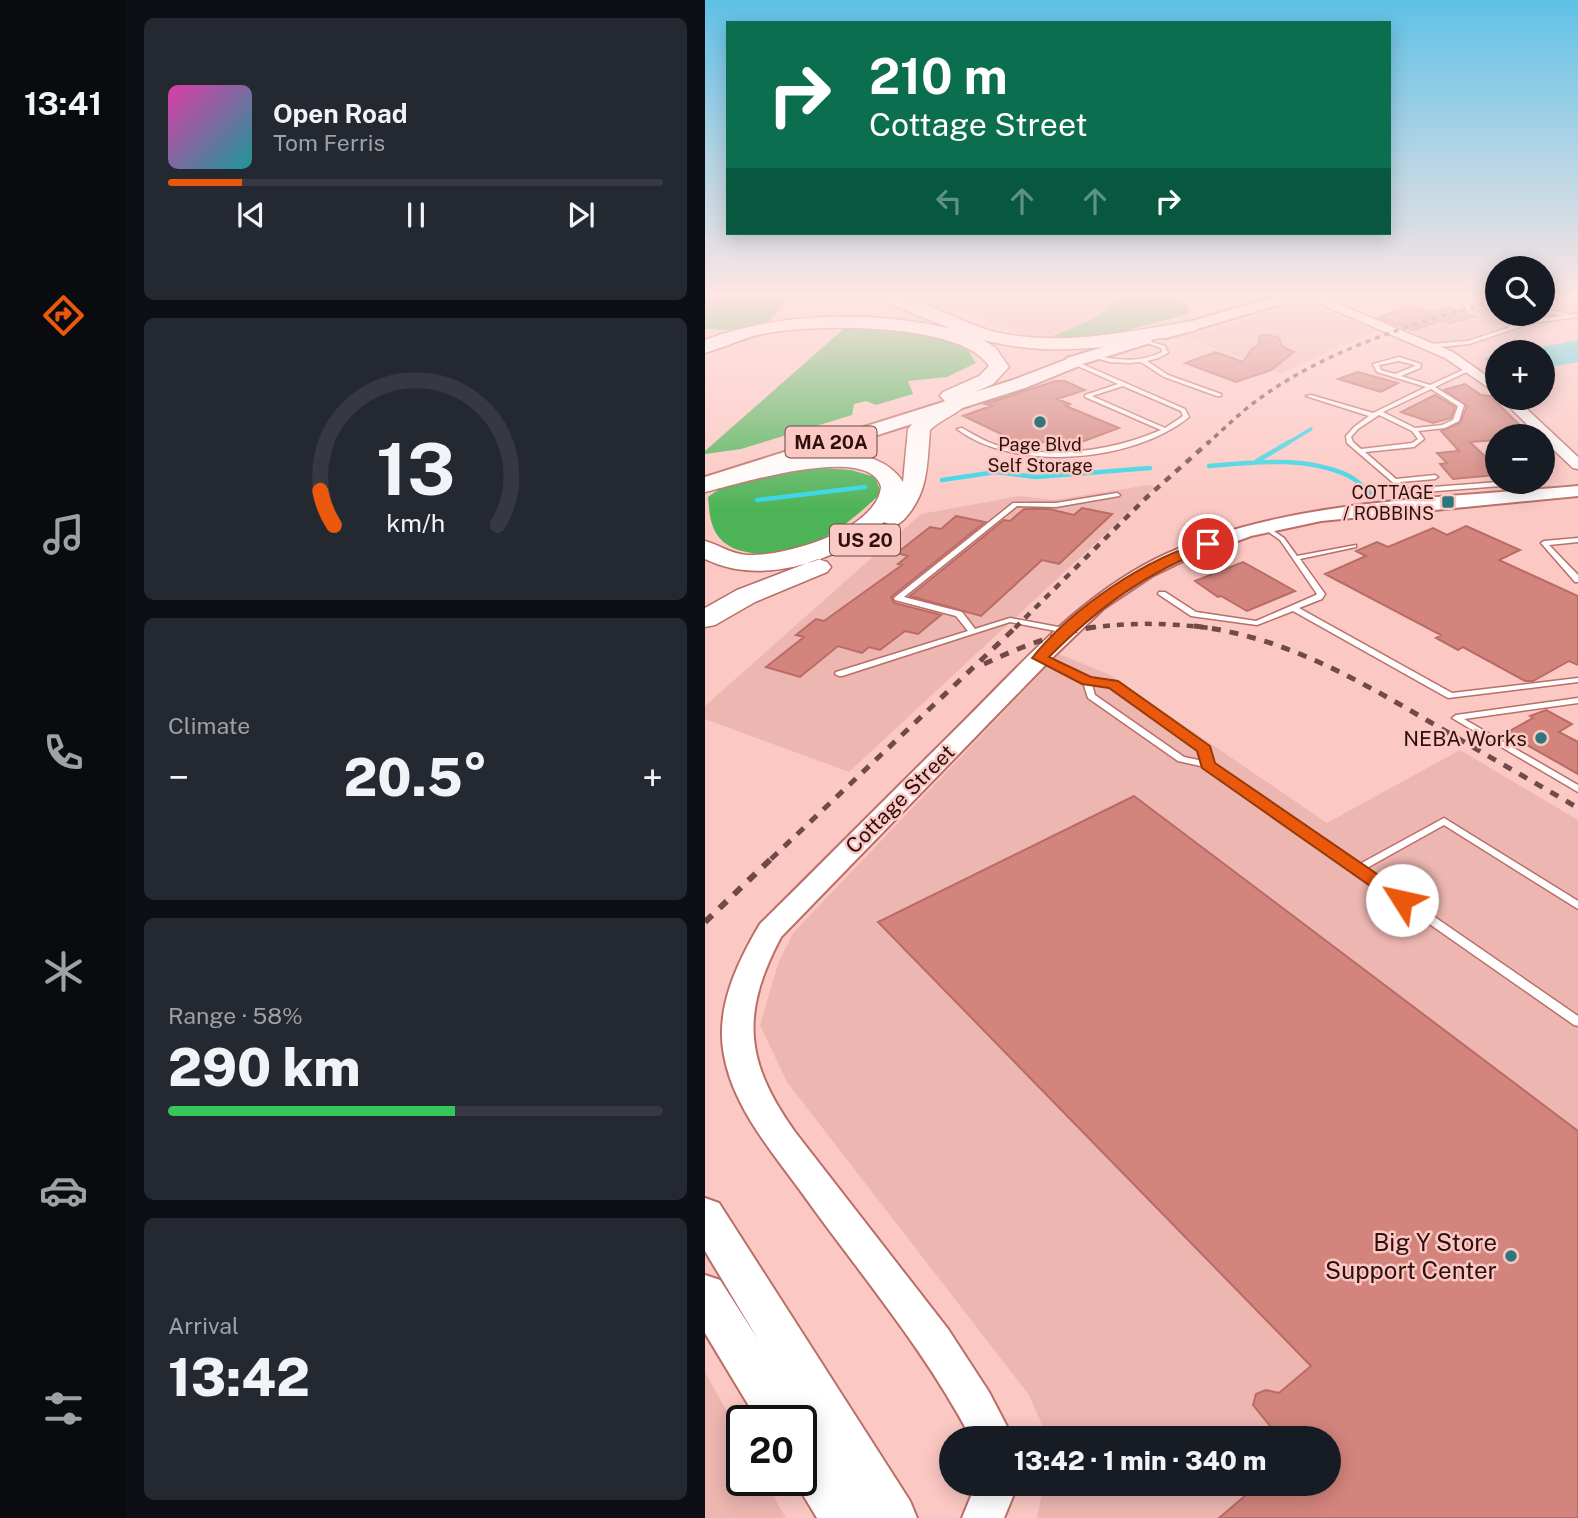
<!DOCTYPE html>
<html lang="en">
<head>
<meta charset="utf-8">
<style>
	body { margin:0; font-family:"Public Sans",sans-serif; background:#242831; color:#f1f3f6; height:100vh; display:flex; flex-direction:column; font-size:26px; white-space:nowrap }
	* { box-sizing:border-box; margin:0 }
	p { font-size:23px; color:#9ea1a6 }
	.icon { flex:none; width:38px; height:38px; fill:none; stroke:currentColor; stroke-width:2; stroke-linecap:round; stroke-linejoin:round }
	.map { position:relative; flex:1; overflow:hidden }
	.sheet { display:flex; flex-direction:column; gap:18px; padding:18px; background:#0d0f14; width:579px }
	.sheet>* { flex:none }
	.guide { position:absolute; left:21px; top:21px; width:665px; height:214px; border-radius:0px; box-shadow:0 4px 18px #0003; background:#0b6e4f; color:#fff; overflow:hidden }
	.buttons { position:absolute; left:780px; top:256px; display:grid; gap:14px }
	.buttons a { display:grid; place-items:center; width:70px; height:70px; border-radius:50%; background:#171b24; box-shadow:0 4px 18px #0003; font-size:35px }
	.speed { position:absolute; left:21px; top:1405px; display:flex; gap:14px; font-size:35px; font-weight:700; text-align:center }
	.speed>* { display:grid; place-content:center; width:91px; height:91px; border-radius:50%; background:#171b24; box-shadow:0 4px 18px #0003; line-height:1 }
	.speed .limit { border:4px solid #111; border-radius:10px; background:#fff; color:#111 }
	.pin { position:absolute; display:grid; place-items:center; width:60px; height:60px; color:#fff; margin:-30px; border:4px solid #fff; border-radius:50%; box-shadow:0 2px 7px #0007 }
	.me { position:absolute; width:77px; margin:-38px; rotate:305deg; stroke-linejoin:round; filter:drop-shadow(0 0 5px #0008) }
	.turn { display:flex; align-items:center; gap:24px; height:147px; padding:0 28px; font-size:32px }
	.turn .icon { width:91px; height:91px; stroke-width:2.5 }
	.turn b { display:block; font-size:49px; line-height:60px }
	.lanes { display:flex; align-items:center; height:66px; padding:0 28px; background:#0003; justify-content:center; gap:35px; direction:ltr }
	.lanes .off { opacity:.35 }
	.big { font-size:52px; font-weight:800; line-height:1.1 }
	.sheet .widget { flex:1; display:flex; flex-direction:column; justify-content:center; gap:10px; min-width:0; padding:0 24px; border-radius:10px; background:#242831 }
	.sheet .dial { align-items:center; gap:0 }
	.dial svg { height:182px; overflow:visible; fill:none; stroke:#363941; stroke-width:7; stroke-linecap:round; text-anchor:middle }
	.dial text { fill:#f1f3f6; stroke:none }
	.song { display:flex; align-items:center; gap:21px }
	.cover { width:84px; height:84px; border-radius:10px; background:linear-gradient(135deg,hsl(320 70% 55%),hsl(180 70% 35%)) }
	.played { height:7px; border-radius:4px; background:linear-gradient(90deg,#ea580c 15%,#363941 15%) }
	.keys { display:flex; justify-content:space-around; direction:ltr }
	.heat { display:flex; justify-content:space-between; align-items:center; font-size:38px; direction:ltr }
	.charge { height:10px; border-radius:5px; background:linear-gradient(90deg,#34c759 58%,#363941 0) }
	.trip { position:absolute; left:234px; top:1426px; width:402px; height:70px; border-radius:35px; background:#171b24; box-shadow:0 4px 18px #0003; font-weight:800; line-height:70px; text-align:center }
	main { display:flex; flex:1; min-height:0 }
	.menu { display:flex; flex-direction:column; width:126px; justify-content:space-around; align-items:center; background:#090b0e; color:#9ea1a6 }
	.menu .icon { width:49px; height:49px }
	.menu .active { color:#ea580c }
	.menu b { font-size:32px; color:#f1f3f6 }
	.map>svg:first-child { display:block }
</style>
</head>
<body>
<main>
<nav class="menu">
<b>13:41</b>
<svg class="icon active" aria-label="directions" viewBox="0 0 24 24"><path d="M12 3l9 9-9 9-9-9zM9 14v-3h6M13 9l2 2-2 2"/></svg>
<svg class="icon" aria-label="music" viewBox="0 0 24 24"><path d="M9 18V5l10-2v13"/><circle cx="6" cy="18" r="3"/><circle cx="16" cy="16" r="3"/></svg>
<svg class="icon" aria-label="phone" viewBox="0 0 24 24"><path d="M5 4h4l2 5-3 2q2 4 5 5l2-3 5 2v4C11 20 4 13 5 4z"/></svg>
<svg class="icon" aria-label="climate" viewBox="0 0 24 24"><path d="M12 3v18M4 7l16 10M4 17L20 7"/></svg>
<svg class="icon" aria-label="car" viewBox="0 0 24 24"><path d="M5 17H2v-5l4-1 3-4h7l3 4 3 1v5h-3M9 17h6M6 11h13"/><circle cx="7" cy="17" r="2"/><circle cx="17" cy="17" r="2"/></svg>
<svg class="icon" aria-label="filters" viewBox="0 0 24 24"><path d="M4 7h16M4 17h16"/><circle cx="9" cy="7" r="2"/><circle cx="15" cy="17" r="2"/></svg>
</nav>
<section class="sheet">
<div class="widget">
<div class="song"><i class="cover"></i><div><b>Open Road</b><p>Tom Ferris</p></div></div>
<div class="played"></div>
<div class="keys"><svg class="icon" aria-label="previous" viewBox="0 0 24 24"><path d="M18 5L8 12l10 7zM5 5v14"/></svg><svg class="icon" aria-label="pause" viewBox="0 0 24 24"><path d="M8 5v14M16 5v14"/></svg><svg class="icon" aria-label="next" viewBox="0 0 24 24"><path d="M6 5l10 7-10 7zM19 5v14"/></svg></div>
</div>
<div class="widget dial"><svg viewBox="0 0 100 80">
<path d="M14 69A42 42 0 1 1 86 69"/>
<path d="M14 69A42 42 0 0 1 8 54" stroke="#ea580c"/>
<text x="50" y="56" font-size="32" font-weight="700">13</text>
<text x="50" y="72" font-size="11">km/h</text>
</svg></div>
<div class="widget"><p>Climate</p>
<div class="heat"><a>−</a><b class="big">20.5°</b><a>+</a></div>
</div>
<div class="widget"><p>Range · 58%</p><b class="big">290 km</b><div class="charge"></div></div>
<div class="widget"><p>Arrival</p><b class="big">13:42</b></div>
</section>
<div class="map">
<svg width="873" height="1518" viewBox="0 0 873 1518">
	<rect width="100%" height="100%" fill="#fcc8c3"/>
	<path fill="#edb6b1" d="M223,298h183l9,2 -43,26 -27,9h-25z
		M838,298h35v19l-44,6 2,4 -23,13 -35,3 -26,6 -45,-19 91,-29v12h45z
		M584,306l33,3 54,22 -35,14 -59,29 -97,-37z
		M443,485l8,2 -307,285 -144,-53v-13l216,-192 99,-18 33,4z
		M354,654l51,21 217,148 133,-73 118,70v698h-541l7,-34h286v-46h-282l-19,-43 -242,-313 -27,-57 18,-61 15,-31z
		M0,1372l37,67v41l23,1 21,37h-81z"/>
	<path fill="#4db357" d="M0,298h84l-22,26 -40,6 -22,-1z
		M412,298h57l15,8 -1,8 -75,20 -69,5c28,-10 52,-20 76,-39z
		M142,326c30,1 95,4 120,24 4,3 6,9 9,13l-29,14 -39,4 5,13 -37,11 -10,-4 -12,3 -2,11 -111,34 -36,5v-3z
		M118,468l28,2 24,7 6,16c-37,36 -84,72 -139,58 -14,-3 -26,-13 -30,-27 -3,-9 -3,-19 -4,-27 29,-23 78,-25 115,-29z"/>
	<path fill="#31d5e5" d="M873,340v22l-27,5 -8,-1v-14h-29z"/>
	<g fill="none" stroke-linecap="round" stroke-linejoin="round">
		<path stroke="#31d5e5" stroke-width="3.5" d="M782,359l11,-2
			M581,444l25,-15"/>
		<path stroke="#31d5e5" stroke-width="4.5" d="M552,461l32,-19
			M504,466c45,-4 98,-10 140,10 10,5 17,14 25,21
			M237,480l54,-8 40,5 114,-9
			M52,500l108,-13"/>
	</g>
	<path fill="#d3847d" stroke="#b96c66" stroke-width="2" d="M704,306l21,7 19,-6 25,10 -25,6 -7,-3 -28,10 -37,-12z
		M561,335l12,2 5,10 11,5 -23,18 -35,12 -51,-19 31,-11 27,10 9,-13 7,-4v-9z
		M653,372l40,11 -17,9 -43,-13z
		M350,381h10l20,9 -28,9 13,5 -4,2 53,22 -48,18 -17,-8 -25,9 -66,-31 28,-10 -6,-2z
		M760,384l16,11 9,1 41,40h-33v4l-28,2 23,22h-6l10,11 -44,4 -13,-15 7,-1 -10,-10 22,-2 -18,-20 19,-8 7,-17 -23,-16z
		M730,395l20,12 -4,11 -18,5 -32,-11z
		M377,508l30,6 -53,50 -17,-4 -61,56 -71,-20 94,-76 6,1 14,-12h25l25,6z
		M251,516l29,6 -94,75 3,6 47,12 -23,19 -13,-3 -25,19 -11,-3 -7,6 -24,-7 -38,31 -34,-10 38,-30 -8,-2 20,-16 8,2 78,-56 -4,-1 10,-8 -11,-3 33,-26 11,2z
		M761,526l54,24 -21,10 79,36v69l-9,-4 -36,20h-8l-62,-34 -5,3 -22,-12 5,-3 -116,-61 41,-18 -10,-5 21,-9 11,5 45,-19 14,7z
		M538,562l52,29 -48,20 -26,-15 -3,1 -23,-16z
		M841,710l26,14 -13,8 19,10v32l-72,-41 27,-15 -3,-2z
		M429,796l444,335v387h-359l40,-34h71v-46h-50l-27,-33 3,-11 10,-4 13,3 32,-27 -433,-444z"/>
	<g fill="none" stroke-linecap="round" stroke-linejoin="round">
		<g stroke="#ba6e67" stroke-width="3">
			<path id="service" d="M838,310l23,3h2v2l10,-1v3l-46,6 -63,21 -39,4 -3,-2 3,-2 38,-3 40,-13 14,-15h5l-12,12 16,-5 34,-5 -22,-2z
				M437,339l23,7 3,7 -10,5 -11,3 21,14 53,19v2h-4l-53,-19 -23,-15 -12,1 -19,-1 -21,-6 3,-2c24,7 47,9 70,-2l-1,-4 -19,-7z
				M694,357l22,7 -1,4 -19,8 29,9 39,-18h4v2l-38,18 29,18 -5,16 -14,7 -27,3 6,8 -10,8 -49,5 31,27 39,-4 3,2 -3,2 -35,3 7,7 104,-8h22l-1,1 -24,3 9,11 -3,2 -2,-1 -11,-11 -90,7 9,12 -3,2 -2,-1 -11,-14 -57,-49 -1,-7 8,-9 15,-11 -63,-20 5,-1 62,18 53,-26 -49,-15 -4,-8zM694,361l16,4v1l-20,8 -14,-4 -2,-5zM726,389l27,17 -5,14 -11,5 -27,3 -32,-16zM674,415l33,16 6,8 -6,4 -51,6 -8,-7 -2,-5 7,-8z
				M368,360l112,49 4,8c-55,45 -174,56 -232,12l5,-1c11,6 22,13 34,17 14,5 29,6 43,7 42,2 83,-5 122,-22l-76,-33v-2l33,-11 -47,-21 -1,-1zM418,386l58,25 2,5 -18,12 -73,-32z
				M412,493l3,2 -1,1 -63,11 -39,-1 -113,91 58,15 13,17 35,-11 59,11 1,2 -1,2h-3l-56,-11 -168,54h-3l-4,-2 1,-2 132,-41 -12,-15 -61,-16 -1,-2 119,-95h43z
				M560,525l19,13 13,18 59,-11v2l-56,12 25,35 -3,5 -23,9 153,85 126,-15v4l-130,16 -155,-87 -36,14 -66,-9 -33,-22 1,-2h6l31,20 60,9 60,-26 1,-1 -37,-54 -17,-12 -1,-1z
				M873,538v4l-29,3 29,30v7h-3l-34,-39 3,-2z
				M331,656h6l47,23 27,3 91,65 5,17 146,101 86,-47 134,83v8l-134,-84 -79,44 213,147v10l-4,-1 -369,-258 -27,-6 -90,-63 -5,-16 -47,-22 -1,-2zM387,684l19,2 89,64 3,11 -19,-4 -89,-62z
				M873,698v5l-114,16 114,66v7l-126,-74 4,-3z"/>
		</g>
		<g stroke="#ba6e67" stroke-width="3">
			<path id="tertiary" d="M605,298h14l129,54 45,32v10l-53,-36 -134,-58z
				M794,397h15l64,60v12l-5,-1 -30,-28v-4h-4z"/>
		</g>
		<g stroke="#ba6e67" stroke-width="4">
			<path id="secondary" d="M873,486v10l-257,25 -70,15 -68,25 -31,15 -48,32 -49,47 -274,282c-41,77 -36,125 14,195l153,197 41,63 24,46h-42c-46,-88 -111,-164 -169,-245 -30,-41 -69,-86 -78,-138 -9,-46 13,-92 36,-131 68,-67 135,-135 203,-202 62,-62 122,-131 203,-168 123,-55 279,-56 412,-68z
				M271,1484h42l-14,34h-42z"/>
		</g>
		<g stroke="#ba6e67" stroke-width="4">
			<path id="primary" d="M567,298h23l-3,3 -126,37h-12l-2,-3 2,-3z
				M368,357l9,5 -3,4 -54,22 -320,102v-13l308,-97z
				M0,1198l14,5 191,298 7,17h-100l-23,-38h7v-59h-43l-53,-88v-58l15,5 39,61 -54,-90zM102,1421l5,8 -7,-3z"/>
		</g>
		<g stroke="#ba6e67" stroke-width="4">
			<path id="trunk" d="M439,335l6,2 2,3 -2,3 -77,24 -9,-5 3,-4z"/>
		</g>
		<g stroke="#ba6e67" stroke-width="3">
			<path id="motorway" d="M178,298c39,-4 74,25 112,34 65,15 131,0 196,-11l9,5 -3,4c-69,17 -144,28 -214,10l12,7 14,20 -16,17 -29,13 4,5c-9,12 -27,17 -38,28 -3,33 -1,60 -23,86 -7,9 -13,11 -23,6 -46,39 -122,65 -179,37v-18c15,4 26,13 42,14 37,2 130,-25 134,-68 -11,-45 -146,-2 -176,5v-14c49,-13 163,-51 198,4l5,-53c10,-13 23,-20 37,-28l-5,-5 3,-4 36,-16 10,-10c-28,-44 -174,-42 -222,-33 -22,4 -41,14 -62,20v-13c73,-28 170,-30 246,-11l-65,-27z
				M113,559l9,3 4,5 -4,5 -72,30 -40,23 -10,2v-19l32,-18z"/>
		</g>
		<use href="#service" fill="#fff" fill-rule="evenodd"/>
		<use href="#tertiary" fill="#fff" fill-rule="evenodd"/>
		<use href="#secondary" fill="#fff" fill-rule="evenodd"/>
		<use href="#primary" fill="#fff" fill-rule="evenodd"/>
		<use href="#trunk" fill="#fff" fill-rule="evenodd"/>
		<use href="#motorway" fill="#fff" fill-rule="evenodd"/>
		<path stroke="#6f4a47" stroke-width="3.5" stroke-dasharray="5 5" stroke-linecap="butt" d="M502,444c13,-12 26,-24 40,-36 72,-57 164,-84 251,-108"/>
		<path stroke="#6f4a47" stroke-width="4.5" stroke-dasharray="7 7" stroke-linecap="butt" d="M310,628l131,-130 63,-56
			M384,628c41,-6 79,-5 121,0"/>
		<path stroke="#6f4a47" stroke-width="5" stroke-dasharray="9 9" stroke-linecap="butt" d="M489,626c88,10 161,52 236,96 49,29 99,57 148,86
			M279,664c38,-18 75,-32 117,-38
			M66,859l246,-233"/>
		<path stroke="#6f4a47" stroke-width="6" stroke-dasharray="10 10" stroke-linecap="butt" d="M0,922l68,-65"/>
	</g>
	<linearGradient id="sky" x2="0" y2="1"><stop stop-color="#5fc1e7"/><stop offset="0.58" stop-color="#fee6e4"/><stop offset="1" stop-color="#fee6e4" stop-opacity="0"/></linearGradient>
	<rect width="873" height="510" fill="url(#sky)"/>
	<path fill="#ea580c" stroke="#983908" stroke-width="2" d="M503,541l7,3 -2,3c-67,25 -114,60 -164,110l42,20 27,4 92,65 5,17 194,133 2,4 -2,4h-13l-194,-136 -5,-17 -88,-63 -27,-4 -50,-26c40,-50 115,-101 176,-117z"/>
	<g fill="#2e777f" stroke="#fcc8c3" stroke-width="2.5">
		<circle cx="335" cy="422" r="7"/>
		<rect x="736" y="495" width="14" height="14" rx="3.5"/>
		<circle cx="836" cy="738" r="7"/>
		<circle cx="806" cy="1256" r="7"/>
	</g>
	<g text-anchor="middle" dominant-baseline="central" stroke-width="5" stroke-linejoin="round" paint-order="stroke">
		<g font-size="18" fill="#2d100e" stroke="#fcc8c3">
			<text x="335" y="444">Page Blvd<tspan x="335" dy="21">Self Storage</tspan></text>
			<text x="729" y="492" text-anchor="end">COTTAGE<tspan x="729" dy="21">/ ROBBINS</tspan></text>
		</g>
		<g fill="#fcc8c3" stroke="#6b4744" stroke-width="2">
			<rect x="80.5" y="426.5" width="91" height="31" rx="5"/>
			<rect x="125" y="524.5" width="70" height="31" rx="5"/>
		</g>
		<g font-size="19" font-weight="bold" fill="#2d100e">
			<text x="126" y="442">MA 20A</text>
			<text x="160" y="540">US 20</text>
		</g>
		<g font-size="21" fill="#2d100e" stroke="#fcc8c3" text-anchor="end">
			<text x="822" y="738">NEBA Works</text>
		</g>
		<g font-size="21" fill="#2d100e" stroke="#fcc8c3">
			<text transform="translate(195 799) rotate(-45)">Cottage Street</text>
		</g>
		<g font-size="24" fill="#2d100e" stroke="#fcc8c3" text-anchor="end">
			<text x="792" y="1242">Big Y Store<tspan x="792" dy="28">Support Center</tspan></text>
		</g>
	</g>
</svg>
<div class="buttons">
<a><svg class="icon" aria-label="search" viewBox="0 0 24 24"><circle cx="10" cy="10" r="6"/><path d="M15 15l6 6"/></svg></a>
<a>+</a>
<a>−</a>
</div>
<div class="speed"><div class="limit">20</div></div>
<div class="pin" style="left:503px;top:544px;background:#d93025"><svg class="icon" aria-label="arrive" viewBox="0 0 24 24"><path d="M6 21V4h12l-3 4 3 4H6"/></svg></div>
<svg class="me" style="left:697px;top:900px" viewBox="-20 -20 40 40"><circle r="19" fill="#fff"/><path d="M0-13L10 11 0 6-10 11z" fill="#ea580c"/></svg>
<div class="trip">13:42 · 1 min · 340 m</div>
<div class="guide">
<div class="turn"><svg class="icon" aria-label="right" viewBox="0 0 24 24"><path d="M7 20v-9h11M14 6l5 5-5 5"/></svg><div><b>210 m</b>Cottage Street</div></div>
<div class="lanes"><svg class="icon off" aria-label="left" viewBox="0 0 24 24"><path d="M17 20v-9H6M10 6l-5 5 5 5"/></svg><svg class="icon off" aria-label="ahead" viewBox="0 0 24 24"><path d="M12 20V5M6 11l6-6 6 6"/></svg><svg class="icon off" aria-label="ahead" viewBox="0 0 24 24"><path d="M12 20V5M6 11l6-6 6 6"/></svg><svg class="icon" aria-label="right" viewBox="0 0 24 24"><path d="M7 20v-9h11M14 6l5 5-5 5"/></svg></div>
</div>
</div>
</main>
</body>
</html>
